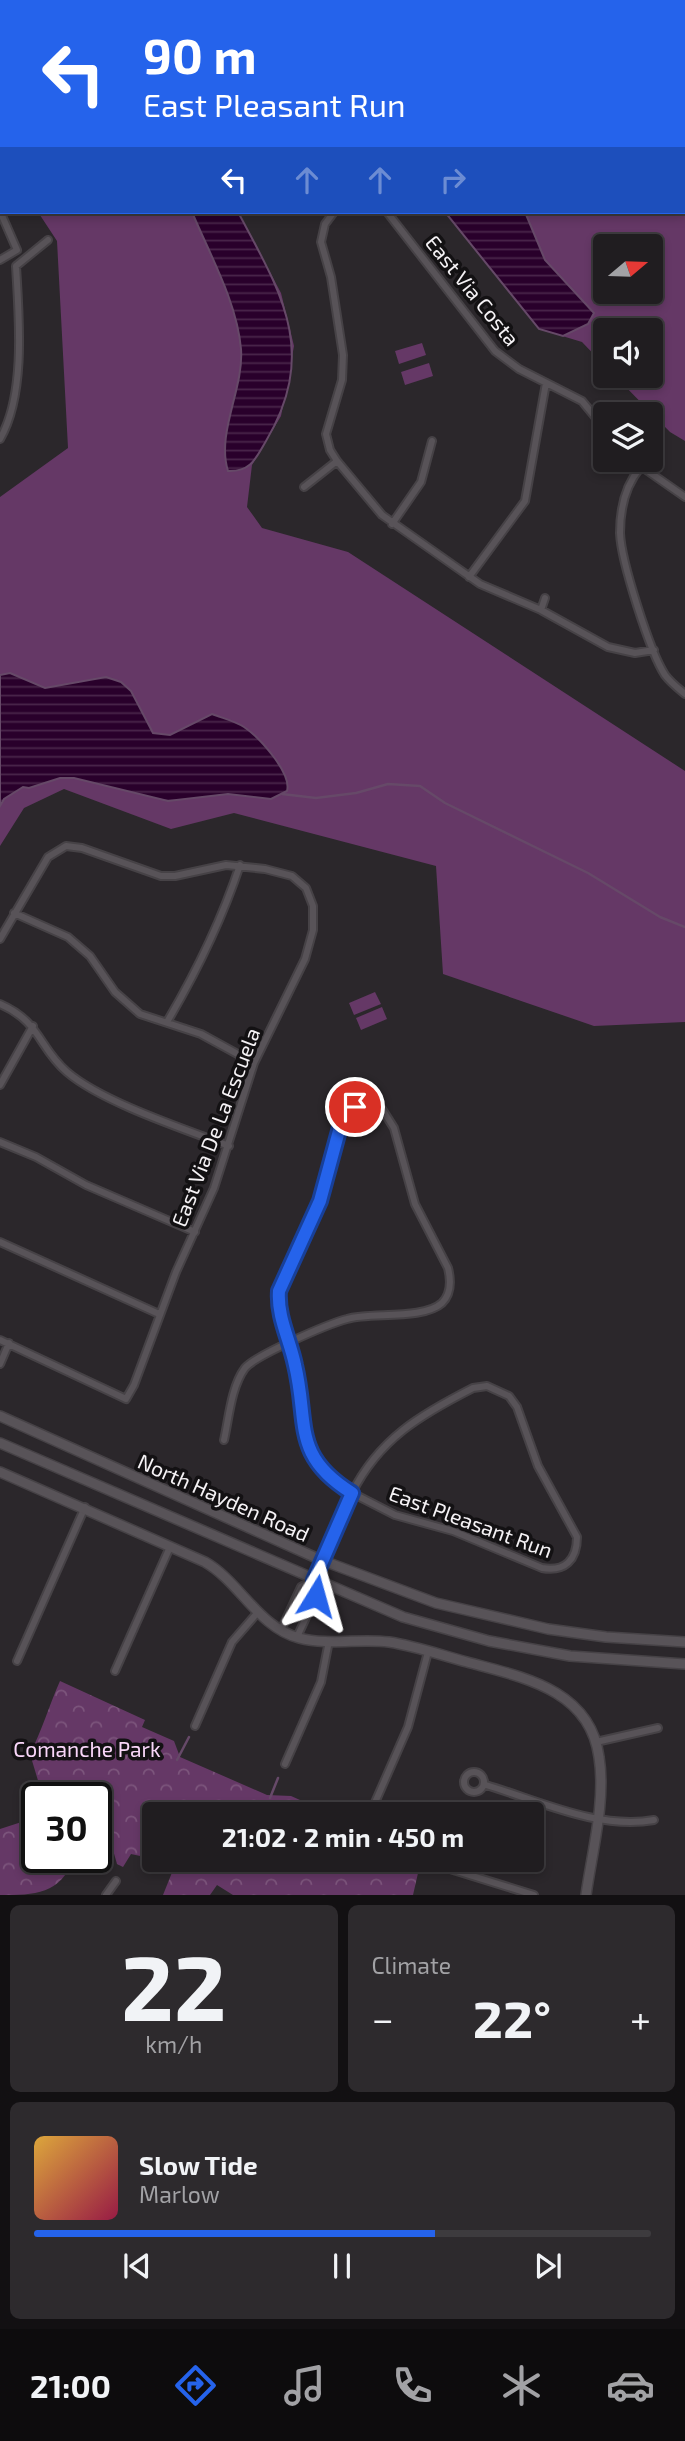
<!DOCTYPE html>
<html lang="en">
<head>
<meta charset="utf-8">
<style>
	body { margin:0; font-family:"Exo 2",sans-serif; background:#2d2a2d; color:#f1f3f6; height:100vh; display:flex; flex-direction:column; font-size:26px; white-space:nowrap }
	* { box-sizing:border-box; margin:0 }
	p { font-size:23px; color:#a2a2a5 }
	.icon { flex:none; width:38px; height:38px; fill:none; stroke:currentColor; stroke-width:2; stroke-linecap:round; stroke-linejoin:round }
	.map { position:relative; height:1895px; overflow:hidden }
	.sheet { display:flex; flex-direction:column; gap:10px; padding:10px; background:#121012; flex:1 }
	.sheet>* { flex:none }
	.guide { position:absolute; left:0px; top:0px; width:686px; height:214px; box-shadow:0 4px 10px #0003,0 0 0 2px #3d3b3e; background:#2563eb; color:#fff; overflow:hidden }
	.needle { width:46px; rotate:71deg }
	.controls { position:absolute; left:593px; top:234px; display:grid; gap:14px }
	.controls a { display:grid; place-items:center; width:70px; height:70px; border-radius:7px; background:#201d20; box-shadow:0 4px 10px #0003,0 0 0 2px #3d3b3e; font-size:35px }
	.speed { position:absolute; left:21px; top:1782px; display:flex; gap:14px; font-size:35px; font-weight:700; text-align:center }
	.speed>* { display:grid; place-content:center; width:91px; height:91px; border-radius:50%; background:#201d20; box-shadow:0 4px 10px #0003,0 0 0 2px #3d3b3e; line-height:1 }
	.speed .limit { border:4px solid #111; border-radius:10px; background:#fff; color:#111 }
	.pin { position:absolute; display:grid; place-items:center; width:60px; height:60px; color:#fff; margin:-30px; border:4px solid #fff; border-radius:50%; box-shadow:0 2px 7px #0007 }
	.me { position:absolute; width:77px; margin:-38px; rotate:8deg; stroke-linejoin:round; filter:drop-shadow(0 0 5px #0008) }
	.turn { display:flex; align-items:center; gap:24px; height:147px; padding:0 28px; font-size:32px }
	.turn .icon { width:91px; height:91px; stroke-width:2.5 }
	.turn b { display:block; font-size:49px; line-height:60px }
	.lanes { display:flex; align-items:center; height:66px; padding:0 28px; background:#0003; justify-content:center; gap:35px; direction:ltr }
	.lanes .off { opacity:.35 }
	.big { font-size:52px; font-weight:700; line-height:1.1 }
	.sheet .tile { flex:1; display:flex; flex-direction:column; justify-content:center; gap:10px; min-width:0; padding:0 24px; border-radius:10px; background:#2d2a2d }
	.sheet .dial { align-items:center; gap:0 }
	.dial b { font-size:91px; line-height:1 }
	.song { display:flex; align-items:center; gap:21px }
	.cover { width:84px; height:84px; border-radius:10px; background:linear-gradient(135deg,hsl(40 70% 55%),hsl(340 70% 35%)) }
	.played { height:7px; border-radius:4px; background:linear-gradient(90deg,#2563eb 65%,#3d3b3e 65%) }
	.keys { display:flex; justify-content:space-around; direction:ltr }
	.heat { display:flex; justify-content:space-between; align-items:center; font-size:38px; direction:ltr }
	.sheet .tiles { flex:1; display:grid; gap:10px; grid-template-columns:1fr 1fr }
	.tile:last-child { grid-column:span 2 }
	.trip { position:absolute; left:142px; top:1802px; width:402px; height:70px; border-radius:7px; background:#201d20; box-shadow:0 4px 10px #0003,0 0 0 2px #3d3b3e; font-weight:700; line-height:70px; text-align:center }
	.menu { display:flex; height:112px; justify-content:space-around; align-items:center; background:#0d0c0d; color:#a2a2a5 }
	.menu .icon { width:49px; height:49px }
	.menu .selected { color:#2563eb }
	.menu b { font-size:32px; color:#f1f3f6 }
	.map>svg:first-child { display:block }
</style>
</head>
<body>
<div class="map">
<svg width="685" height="1895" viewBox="0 0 685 1895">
	<defs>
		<pattern id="park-crowns" width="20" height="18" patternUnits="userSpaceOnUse" patternTransform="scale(1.75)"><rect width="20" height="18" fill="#653866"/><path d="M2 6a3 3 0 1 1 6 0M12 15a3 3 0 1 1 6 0" fill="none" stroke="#7c557c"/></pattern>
		<pattern id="water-rules" width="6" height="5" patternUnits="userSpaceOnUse" patternTransform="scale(1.75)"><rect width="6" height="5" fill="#29002b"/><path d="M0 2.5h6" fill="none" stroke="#49264a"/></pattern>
	</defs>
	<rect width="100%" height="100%" fill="#2b272b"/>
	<path fill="#653866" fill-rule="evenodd" d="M0,0h593l-591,2v140z
		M685,5v436l-15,-9 -55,-56h36v-45h-45l-1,35 -23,-24 -43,-13 -94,-117h239zM606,247h45v45h-45z
		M38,212h200l43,81 13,53 -13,70 -29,49 -5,42 15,21 86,24 337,219v251l-91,4 -151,-52 -7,-108 -202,-53 -63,16 -107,-40 -40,19 -24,38v-349l68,-49 -11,-207z
		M422,343l4,12 -27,9 -4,-13z
		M429,363l4,13 -28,9 -4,-13z
		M375,992l6,12 -27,11 -5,-12z
		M382,1007l5,12 -26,11 -5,-12z"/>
	<path fill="url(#park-crowns)" d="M60,1681l85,39 -3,7 32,14 6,16 87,38 24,1 27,12 -3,7h-161v44l-23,-5 -8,13 -6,-3 -4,-14 -17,-10v-43h-53l-13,-43c12,-24 19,-48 30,-73z
		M37,1817v40h38c-15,38 -40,38 -75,38v-66z
		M158,1860h263l-8,35h-180l-16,-10 -7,10h-47l12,-30z"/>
	<path fill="url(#water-rules)" stroke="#664968" stroke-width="2" d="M192,212h46c43,81 81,139 28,229 -10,17 -15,31 -38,30 -12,-38 16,-82 13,-122 -4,-47 -31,-94 -49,-137z
		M445,212h80l20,48 49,53 -6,11 -25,12 -24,-7z
		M10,673l35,15 61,-11 15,5 10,9 22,42 17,2 42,-21c10,4 23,7 32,13 15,10 48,46 43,64l-16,8 -43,-5 -60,7 -94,-23h-14l-31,10 -6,-1 -19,12 -4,7v-131z"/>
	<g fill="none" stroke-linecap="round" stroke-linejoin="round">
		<path stroke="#664968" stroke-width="2.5" d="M282,794l34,4 40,-5 32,-9 32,2 25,17 143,70 72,44 25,10
			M177,1760l12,-23
			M270,1798l8,-20"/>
		<g stroke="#464246" stroke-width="10">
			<path id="street" d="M0,211l17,39 -17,10
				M334,212l-9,12 -4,18 10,35 12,78 -1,25 -16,54 4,16 7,11 45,54 98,69 61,26 67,37 27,6 19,-3
				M387,212l108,139 24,18 63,32 24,29
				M0,439c26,-45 19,-122 16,-173l32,-26
				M632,460l53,37
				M640,468c-15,18 -20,41 -20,65 1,28 30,119 45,142 6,8 13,13 20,19
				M304,487l33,-26
				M392,524l29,-42 11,-41
				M469,577l56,-76 21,-118
				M541,610l4,-12
				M14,913l54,24 22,19 25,36 25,22 61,20 53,29
				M0,939l48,-82 18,-11 16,2 79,28h14l51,-11 39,4 27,7 14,12 7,18v24l-8,29 -51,104 -40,125 -38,84 -42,113 -8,14 -126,-59
				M0,1004c41,18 38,43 67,68 35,30 117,57 162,74
				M167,1022c30,-51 54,-100 73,-157
				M0,1085l33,-59
				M0,1142l36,15 50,28 109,47
				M0,1242l159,72
				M0,1364l9,-21
				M487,1386l22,10 8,11 21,59 39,71c0,23 -12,35 -35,31l-89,-37 -58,-16 -43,-22c27,-54 68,-78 121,-105z
				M224,1440c5,-22 7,-53 21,-72 11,-13 83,-44 102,-49 24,-7 76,1 95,-16 9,-9 9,-23 6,-35l-33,-64 -21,-76 -12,-19 -20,-4 -19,11c-13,33 -16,70 -29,103 -10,24 -31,45 -35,72 -4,24 10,49 16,72 14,58 -5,92 57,130l-38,87 2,16 -19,41
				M281,1630l20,-43 13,-7
				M17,1661l68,-154
				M115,1671l55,-124
				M195,1726l37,-84 26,-30
				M596,1742l62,-14
				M285,1764l36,-82 8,-41
				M464 1782a10 10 0 1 1 20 0a10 10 0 1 1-20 0Z
				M486,1785c53,16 113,45 168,35
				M370,1814l38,-87 20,-75
				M437,1865l97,30
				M106,1895l10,-14"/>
		</g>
		<g stroke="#464246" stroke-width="12">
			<path id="secondary" d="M0,1416l321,144 115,43 112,26 58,8 79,5
				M0,1443l403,174 86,24 81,15 115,8
				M0,1472l205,90c35,20 53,65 94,76 30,8 60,0 90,4 26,4 52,13 78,20 55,15 123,27 132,95 7,44 -7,95 -13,138"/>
		</g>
		<use href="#street" stroke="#585358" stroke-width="6"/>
		<use href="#secondary" stroke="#585358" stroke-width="9"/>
	</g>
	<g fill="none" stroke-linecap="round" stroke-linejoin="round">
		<g stroke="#184099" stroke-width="18">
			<path id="route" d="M316,1596l-2,-16 38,-87c-61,-38 -43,-70 -57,-128 -5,-25 -18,-48 -16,-74l41,-90 23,-85 12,-9"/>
		</g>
		<use href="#route" stroke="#2563eb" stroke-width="12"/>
	</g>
	<g text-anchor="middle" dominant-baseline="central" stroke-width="7" stroke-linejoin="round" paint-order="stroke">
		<g font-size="21" fill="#f5f2f5" stroke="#131113">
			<text transform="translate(473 290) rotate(51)">East Via Costa</text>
			<text transform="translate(215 1127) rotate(-69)">East Via De La Escuela</text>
			<text transform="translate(224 1497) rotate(24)">North Hayden Road</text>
			<text transform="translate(471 1521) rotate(20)">East Pleasant Run</text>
		</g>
		<g font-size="21" fill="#f9d6f9" stroke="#131113">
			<text x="87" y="1748">Comanche Park</text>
		</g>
	</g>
</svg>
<div class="controls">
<a><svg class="needle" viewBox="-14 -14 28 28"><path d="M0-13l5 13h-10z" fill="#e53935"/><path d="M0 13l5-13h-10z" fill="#a2a2a5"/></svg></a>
<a><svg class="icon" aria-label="sound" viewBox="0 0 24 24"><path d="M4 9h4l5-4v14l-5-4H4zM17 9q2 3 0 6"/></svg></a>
<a><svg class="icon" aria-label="layers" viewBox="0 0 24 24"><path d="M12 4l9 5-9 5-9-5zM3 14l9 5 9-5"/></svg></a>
</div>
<div class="speed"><div class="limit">30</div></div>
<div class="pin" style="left:355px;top:1107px;background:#d93025"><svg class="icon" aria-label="arrive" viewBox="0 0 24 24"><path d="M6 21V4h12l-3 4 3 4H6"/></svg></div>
<svg class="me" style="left:316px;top:1596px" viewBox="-20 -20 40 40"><path d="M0-17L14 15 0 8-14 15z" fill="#2563eb" stroke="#fff" stroke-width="4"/></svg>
<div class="trip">21:02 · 2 min · 450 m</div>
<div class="guide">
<div class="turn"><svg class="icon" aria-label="left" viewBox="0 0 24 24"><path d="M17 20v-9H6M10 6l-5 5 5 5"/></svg><div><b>90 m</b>East Pleasant Run</div></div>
<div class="lanes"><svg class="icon" aria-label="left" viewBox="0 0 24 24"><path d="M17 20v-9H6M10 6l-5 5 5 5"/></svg><svg class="icon off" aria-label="ahead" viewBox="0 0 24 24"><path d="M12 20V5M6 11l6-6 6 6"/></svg><svg class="icon off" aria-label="ahead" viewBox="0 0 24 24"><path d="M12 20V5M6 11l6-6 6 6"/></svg><svg class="icon off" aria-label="right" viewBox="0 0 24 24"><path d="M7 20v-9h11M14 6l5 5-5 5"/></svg></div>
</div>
</div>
<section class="sheet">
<div class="tiles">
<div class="tile dial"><b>22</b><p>km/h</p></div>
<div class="tile"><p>Climate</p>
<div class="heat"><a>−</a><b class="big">22°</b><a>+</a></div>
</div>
<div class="tile">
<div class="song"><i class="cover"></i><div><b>Slow Tide</b><p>Marlow</p></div></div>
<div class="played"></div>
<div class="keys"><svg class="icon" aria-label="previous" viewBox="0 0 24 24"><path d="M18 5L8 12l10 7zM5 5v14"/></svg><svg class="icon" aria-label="pause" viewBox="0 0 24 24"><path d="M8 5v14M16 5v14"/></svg><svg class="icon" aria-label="next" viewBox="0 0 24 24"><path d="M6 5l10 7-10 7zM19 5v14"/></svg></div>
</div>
</div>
</section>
<nav class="menu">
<b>21:00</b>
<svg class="icon selected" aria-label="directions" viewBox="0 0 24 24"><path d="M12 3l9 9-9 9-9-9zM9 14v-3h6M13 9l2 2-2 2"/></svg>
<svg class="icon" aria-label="music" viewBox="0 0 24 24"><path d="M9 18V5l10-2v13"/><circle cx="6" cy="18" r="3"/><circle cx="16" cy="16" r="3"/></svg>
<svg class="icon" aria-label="phone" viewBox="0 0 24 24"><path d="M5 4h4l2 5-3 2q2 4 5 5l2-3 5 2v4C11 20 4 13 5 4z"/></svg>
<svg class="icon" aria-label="climate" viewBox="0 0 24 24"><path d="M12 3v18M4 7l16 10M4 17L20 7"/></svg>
<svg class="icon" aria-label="car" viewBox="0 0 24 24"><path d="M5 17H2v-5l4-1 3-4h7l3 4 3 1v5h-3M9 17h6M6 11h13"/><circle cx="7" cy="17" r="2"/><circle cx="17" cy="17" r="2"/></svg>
</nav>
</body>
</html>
